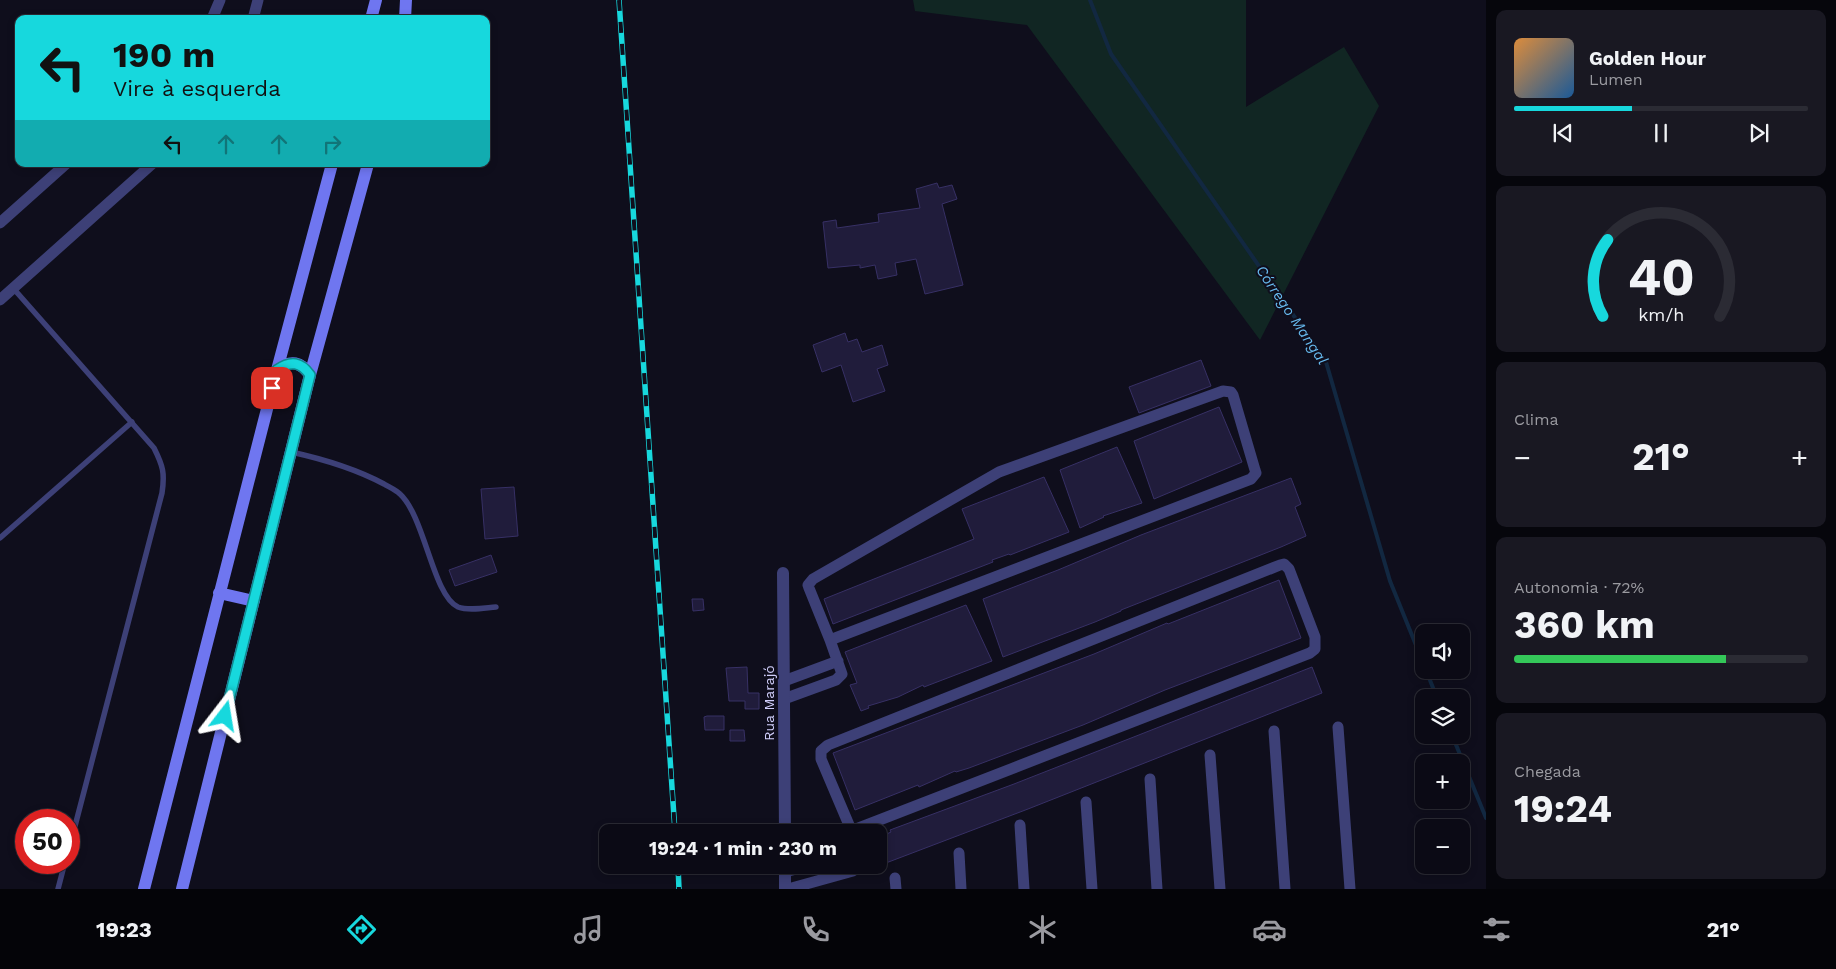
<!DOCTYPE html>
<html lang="pt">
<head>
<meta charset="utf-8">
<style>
	body { margin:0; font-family:"Work Sans",sans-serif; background:#191822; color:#f1f3f6; height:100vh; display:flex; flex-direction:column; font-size:19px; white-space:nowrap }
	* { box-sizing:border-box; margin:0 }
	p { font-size:16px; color:#9a9aa0 }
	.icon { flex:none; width:28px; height:28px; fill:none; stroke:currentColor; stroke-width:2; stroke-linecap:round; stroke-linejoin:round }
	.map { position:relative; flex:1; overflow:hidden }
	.sheet { display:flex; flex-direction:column; gap:10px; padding:10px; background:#06060c; width:350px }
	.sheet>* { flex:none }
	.hud { position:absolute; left:15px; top:15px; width:475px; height:152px; border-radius:10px; box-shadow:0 2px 8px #0003,0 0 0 1px #2b2b34; background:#17d8dd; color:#111; overflow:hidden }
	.fabs { position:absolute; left:1415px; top:624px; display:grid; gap:10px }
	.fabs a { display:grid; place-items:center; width:55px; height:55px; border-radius:10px; background:#0b0a15; box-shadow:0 2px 8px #0003,0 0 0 1px #2b2b34; font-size:25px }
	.speed { position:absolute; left:15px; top:809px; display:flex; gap:10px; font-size:25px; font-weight:700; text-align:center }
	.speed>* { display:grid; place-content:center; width:65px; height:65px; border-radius:50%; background:#0b0a15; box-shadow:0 2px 8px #0003,0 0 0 1px #2b2b34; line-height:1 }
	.speed .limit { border:8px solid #d22; background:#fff; color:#111 }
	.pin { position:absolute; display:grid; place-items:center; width:42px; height:42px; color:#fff; margin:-21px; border-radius:10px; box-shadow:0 2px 8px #0006 }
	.me { position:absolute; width:55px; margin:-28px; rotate:14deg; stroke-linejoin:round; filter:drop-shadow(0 0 4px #0008) }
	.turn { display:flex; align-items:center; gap:18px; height:105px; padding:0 15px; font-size:22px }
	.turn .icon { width:65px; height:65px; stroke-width:2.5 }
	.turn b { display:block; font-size:35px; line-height:42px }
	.lanes { display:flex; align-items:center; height:48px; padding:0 15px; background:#0003; justify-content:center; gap:25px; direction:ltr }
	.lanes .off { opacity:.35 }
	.big { font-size:38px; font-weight:700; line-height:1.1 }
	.sheet .tile { flex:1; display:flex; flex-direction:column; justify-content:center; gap:8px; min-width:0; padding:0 18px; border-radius:10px; background:#191822 }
	.sheet .dial { align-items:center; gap:0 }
	.dial svg { height:130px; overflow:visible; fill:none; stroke:#2b2b34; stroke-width:7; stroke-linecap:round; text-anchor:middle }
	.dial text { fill:#f1f3f6; stroke:none }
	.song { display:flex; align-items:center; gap:15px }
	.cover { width:60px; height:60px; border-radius:8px; background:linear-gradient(135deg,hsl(30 70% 55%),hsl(210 70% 35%)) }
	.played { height:5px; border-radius:2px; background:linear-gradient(90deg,#17d8dd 40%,#2b2b34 40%) }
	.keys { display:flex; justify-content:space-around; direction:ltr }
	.heat { display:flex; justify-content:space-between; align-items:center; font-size:28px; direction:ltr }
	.charge { height:8px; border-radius:4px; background:linear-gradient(90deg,#34c759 72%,#2b2b34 0) }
	.trip { position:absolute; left:599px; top:824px; width:288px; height:50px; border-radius:10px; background:#0b0a15; box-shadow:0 2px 8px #0003,0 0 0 1px #2b2b34; font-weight:700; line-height:50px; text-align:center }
	.tabs { display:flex; height:80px; justify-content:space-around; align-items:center; background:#040408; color:#9a9aa0 }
	.tabs .icon { width:35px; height:35px }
	.tabs .on { color:#17d8dd }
	.tabs b { font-size:22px; color:#f1f3f6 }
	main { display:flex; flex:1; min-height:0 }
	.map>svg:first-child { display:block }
</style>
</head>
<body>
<main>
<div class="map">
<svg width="1486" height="889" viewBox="0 0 1486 889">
	<rect width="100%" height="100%" fill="#0f0e1c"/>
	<path fill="#112623" d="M913,0h333v107l98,-60 35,59 -119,234 -233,-315 -112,-14z"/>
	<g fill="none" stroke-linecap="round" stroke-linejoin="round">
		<path stroke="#122841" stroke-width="4" d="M1090,0l21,54 215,308 64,219 34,84
			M1426,670l11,28
			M1452,735l34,83"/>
	</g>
	<path fill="#201c3b" stroke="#373065" d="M937,183l2,5 13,-3 5,14 -15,5 21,81 -38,9 -9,-35 -21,4 2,12 -19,4 -3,-14 -15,3v-3l-32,3 -5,-46 13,-2 1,8 42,-6 -1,-8 42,-6 -4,-19z
		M845,333l3,9 9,-3 5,13 20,-7 6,20 -11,4 8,22 -32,11 -12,-37 -19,7 -9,-27z
		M1201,360l10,26 -72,27 -10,-26z
		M1219,407l23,55 -88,37 -20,-58z
		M1117,447l25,56 -39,13 1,1 -24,11 -20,-58z
		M1044,477l25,55 -59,23 -1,-1 -17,6 1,2 -160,62 -9,-25 150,-60 -12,-30z
		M1291,478l10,26 -6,3 11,29 -25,11 -160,63v1l-26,11 -92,35 -20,-58 75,-29 83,-35z
		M514,487l4,49 -33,3 -4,-50z
		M491,555l6,17 -42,14 -6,-16z
		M1279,580l22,58 -136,52 -82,35 -114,43 -13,4 -1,-1 -36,16 -1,-2 -63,25 -22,-57 261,-99 73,-31 1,1z
		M692,599h11l1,11 -11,1z
		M966,605l26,56 -55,21 -13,5 -1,-2 -25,12 -30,9 1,2 -8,3 -11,-26 7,-2 -12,-31z
		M747,667l1,26h11v16h-14v-8h-16l-3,-33z
		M1312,667l10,26 -294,116 -150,57v-28l13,-6 -1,-2 124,-46z
		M707,716h17v14h-19l-1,-13z
		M730,730h14l1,11h-15z"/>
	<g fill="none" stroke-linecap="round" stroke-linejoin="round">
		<path stroke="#3d4077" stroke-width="5.5" d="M13,288l141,160c9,18 11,25 8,45l-93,356
			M291,452c32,7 63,16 93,32 5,3 12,6 16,10 25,23 33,102 58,113 11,4 26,1 38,0
			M0,538l132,-116
			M58,889l7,-27"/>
		<path stroke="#3d4077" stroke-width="11" d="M212,19l8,-19
			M253,19l5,-19
			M0,223l66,-59
			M0,300l152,-136
			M784,681l54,-20
			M784,699l52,-19 6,-6 -12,-34 -21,-52 -1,-3 5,-6 186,-107 224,-81 8,1 2,3 22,75 1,3 -5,6 -421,161
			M1338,727l12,162
			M1274,731l11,158
			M1210,755l10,134
			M1150,779l7,110
			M1086,802l6,87
			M1020,825l4,64
			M851,831l459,-178 5,-4v-12l-26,-68 -5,-5 -4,1 -452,180 -7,6v8l31,73
			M959,853l2,36
			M785,872l26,-7
			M895,878l1,11
			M788,889l65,-18 5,-6"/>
		<path stroke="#3d4077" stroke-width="12" d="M783,573l2,259
			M785,865v24"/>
		<path stroke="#6f76f0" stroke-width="12" d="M371,19l5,-19
			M405,19l1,-19
			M277,370c14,-11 24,-8 33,5
			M219,593l35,8
			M144,889l133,-519 55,-206
			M182,889l128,-514 58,-211"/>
		<g stroke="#17d8dd" stroke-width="5.5">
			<path id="rail" d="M619,0l56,832
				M678,865l1,24"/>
		</g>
		<use href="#rail" stroke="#0f0e1c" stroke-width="4" stroke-dasharray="11" stroke-linecap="butt"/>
	</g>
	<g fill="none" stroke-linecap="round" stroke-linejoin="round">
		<g stroke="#0f8c90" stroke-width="12">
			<path id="route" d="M225,716l85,-341c-9,-13 -19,-15 -33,-5l-5,18"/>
		</g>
		<use href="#route" stroke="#17d8dd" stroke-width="9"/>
	</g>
	<g text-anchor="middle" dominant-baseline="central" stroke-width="4" stroke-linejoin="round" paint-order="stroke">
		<g font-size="14" fill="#d0cefa" stroke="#0f0e1c">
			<text transform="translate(769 703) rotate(-90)">Rua Marajó</text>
		</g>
		<g font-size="15" font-style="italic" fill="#67baef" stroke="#0f0e1c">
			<text transform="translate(1292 315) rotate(56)">Córrego Mangal</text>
		</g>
	</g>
</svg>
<div class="fabs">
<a><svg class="icon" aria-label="sound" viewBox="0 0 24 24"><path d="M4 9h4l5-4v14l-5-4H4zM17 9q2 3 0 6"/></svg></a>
<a><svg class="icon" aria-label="layers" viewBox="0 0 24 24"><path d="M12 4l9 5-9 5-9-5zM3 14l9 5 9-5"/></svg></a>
<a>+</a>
<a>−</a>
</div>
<div class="speed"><div class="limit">50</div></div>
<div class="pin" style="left:272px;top:388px;background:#d93025"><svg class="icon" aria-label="arrive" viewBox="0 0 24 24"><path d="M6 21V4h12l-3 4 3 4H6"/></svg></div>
<svg class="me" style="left:225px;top:716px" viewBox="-20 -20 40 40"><path d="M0-17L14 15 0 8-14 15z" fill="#17d8dd" stroke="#fff" stroke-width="4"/></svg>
<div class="trip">19:24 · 1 min · 230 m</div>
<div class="hud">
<div class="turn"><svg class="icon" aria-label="left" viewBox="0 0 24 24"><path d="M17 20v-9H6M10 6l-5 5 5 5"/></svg><div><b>190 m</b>Vire à esquerda</div></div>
<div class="lanes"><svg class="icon" aria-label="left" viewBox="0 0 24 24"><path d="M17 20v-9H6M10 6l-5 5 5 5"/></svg><svg class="icon off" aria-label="ahead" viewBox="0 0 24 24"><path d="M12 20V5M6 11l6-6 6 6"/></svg><svg class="icon off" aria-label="ahead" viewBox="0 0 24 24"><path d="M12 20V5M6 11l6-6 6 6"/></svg><svg class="icon off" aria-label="right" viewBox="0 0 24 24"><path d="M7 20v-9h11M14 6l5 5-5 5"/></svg></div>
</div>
</div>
<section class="sheet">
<div class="tile">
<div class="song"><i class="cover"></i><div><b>Golden Hour</b><p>Lumen</p></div></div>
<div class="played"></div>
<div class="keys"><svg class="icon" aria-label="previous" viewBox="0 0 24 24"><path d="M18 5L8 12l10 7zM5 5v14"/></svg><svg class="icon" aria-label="pause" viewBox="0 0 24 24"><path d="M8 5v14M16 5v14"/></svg><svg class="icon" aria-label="next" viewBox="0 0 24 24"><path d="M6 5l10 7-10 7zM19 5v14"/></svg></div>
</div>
<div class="tile dial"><svg viewBox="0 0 100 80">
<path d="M14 69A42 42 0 1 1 86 69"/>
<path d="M14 69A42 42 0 0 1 17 22" stroke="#17d8dd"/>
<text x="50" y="56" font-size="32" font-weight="700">40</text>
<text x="50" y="72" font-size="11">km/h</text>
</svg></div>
<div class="tile"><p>Clima</p>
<div class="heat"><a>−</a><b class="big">21°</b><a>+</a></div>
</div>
<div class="tile"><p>Autonomia · 72%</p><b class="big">360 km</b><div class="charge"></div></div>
<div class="tile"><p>Chegada</p><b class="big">19:24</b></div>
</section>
</main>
<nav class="tabs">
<b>19:23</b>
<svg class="icon on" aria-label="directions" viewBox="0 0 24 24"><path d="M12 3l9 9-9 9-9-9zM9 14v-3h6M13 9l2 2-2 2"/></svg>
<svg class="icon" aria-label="music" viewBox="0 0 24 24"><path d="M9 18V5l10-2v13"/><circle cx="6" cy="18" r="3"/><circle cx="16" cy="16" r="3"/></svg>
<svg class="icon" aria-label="phone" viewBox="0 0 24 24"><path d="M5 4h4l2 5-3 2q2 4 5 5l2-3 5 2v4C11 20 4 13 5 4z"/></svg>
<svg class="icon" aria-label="climate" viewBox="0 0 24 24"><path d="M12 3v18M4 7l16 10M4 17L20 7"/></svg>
<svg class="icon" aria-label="car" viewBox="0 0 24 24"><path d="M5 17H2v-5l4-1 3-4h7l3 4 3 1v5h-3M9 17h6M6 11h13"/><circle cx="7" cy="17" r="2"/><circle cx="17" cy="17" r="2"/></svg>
<svg class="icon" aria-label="filters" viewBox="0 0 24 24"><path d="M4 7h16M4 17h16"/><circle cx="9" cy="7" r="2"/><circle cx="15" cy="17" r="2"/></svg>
<b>21°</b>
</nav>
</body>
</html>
